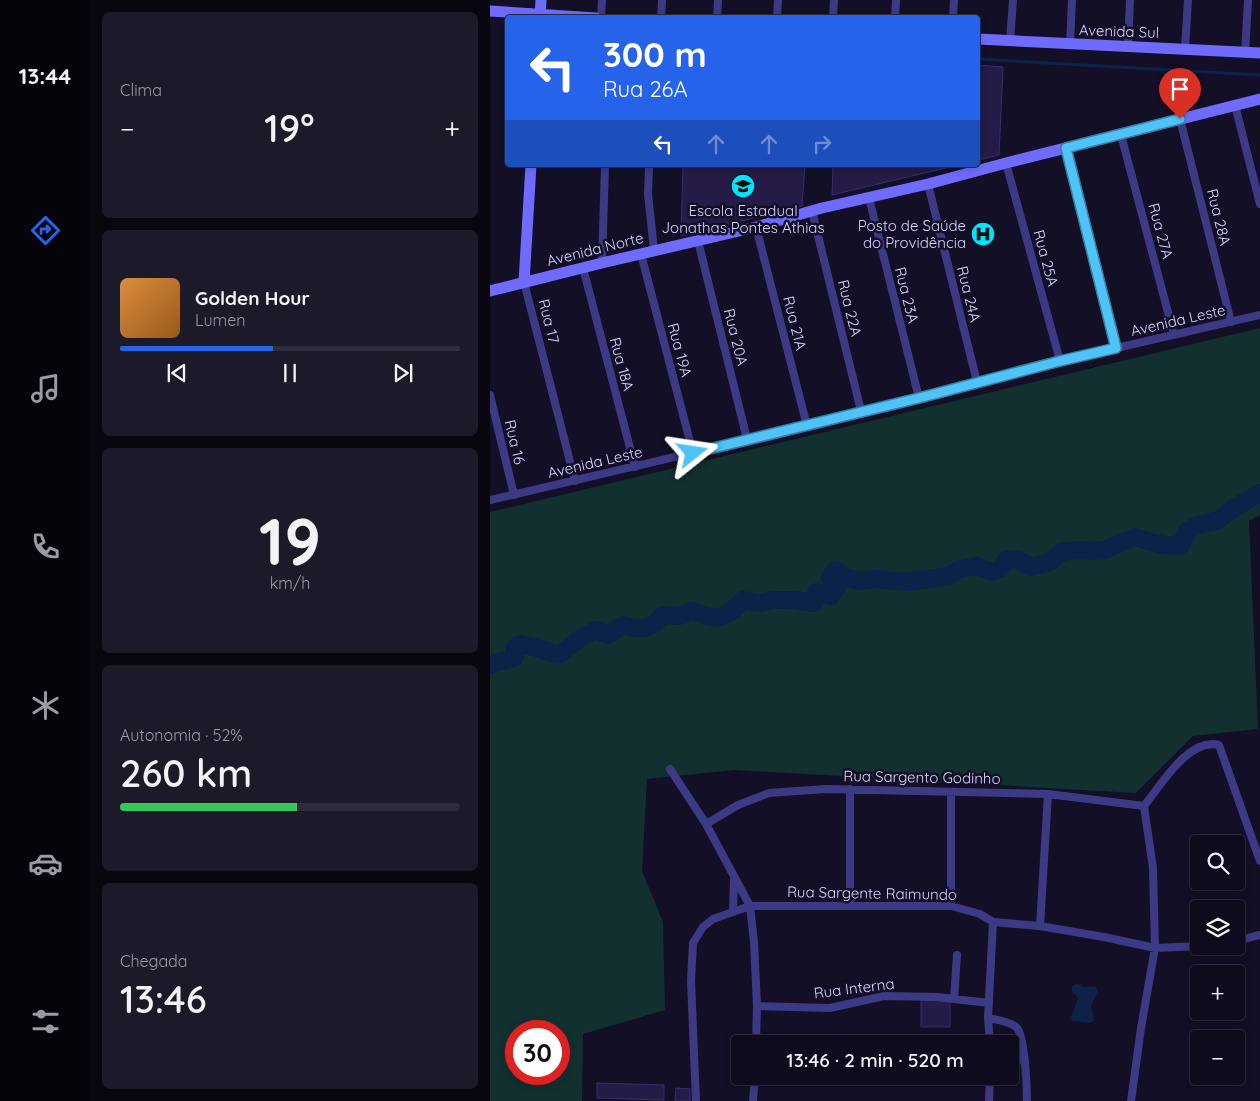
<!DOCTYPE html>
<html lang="pt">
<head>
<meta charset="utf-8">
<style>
	body { margin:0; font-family:Quicksand,sans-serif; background:#1c1929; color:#f1f3f6; height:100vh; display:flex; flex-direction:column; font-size:19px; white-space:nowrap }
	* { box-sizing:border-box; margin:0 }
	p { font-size:16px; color:#9b9ba3 }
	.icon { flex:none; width:28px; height:28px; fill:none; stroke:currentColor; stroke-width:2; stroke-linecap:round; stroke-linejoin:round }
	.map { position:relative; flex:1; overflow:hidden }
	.drawer { display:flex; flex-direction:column; gap:12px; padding:12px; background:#08060f; width:400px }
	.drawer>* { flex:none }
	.banner { position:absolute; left:15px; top:15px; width:475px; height:152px; border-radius:5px; box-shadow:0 2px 8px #0003,0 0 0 1px #2e2b3b; background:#2563eb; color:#fff; overflow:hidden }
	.buttons { position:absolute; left:700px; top:835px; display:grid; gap:10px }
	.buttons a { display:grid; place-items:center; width:55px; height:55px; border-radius:5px; background:#0e0b1c; box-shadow:0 2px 8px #0003,0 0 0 1px #2e2b3b; font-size:25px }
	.speed { position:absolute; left:15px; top:1020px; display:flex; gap:10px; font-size:25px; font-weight:700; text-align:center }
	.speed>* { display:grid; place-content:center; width:65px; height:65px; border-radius:50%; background:#0e0b1c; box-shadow:0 2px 8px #0003,0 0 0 1px #2e2b3b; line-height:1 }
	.speed .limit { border:8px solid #d22; background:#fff; color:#111 }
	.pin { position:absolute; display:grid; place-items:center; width:42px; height:42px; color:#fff; margin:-51px -21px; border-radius:50% 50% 50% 0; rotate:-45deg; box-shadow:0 0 5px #0007 }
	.pin .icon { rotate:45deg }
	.me { position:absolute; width:55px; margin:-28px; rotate:75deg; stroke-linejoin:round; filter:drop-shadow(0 0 4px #0008) }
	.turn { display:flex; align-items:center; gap:18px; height:105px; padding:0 15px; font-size:22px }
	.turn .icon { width:65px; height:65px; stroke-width:2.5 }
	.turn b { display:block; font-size:35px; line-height:42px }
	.lanes { display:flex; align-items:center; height:48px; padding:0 15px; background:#0003; justify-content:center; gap:25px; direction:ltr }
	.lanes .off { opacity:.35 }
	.big { font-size:38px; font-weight:600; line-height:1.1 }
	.drawer .card { flex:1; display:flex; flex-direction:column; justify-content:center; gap:8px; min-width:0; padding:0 18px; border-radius:8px; background:#1c1929 }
	.drawer .dial { align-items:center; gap:0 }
	.dial b { font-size:65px; line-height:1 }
	.song { display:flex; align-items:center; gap:15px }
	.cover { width:60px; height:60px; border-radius:8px; background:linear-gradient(135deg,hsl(30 70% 55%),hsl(30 70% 35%)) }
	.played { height:5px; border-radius:2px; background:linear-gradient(90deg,#2563eb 45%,#2e2b3b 45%) }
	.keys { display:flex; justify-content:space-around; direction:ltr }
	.heat { display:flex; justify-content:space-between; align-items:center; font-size:28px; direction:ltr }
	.charge { height:8px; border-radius:4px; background:linear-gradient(90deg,#34c759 52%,#2e2b3b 0) }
	.trip { position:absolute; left:241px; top:1035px; width:288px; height:50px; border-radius:5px; background:#0e0b1c; box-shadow:0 2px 8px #0003,0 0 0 1px #2e2b3b; font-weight:600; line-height:50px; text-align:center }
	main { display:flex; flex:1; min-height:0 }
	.tab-bar { display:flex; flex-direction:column; width:90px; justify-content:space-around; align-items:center; background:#06040b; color:#9b9ba3 }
	.tab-bar .icon { width:35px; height:35px }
	.tab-bar .current { color:#2563eb }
	.tab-bar b { font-size:22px; color:#f1f3f6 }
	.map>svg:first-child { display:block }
</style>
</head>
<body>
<main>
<nav class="tab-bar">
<b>13:44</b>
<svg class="icon current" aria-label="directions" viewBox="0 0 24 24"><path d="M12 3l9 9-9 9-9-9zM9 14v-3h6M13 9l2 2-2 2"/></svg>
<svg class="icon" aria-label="music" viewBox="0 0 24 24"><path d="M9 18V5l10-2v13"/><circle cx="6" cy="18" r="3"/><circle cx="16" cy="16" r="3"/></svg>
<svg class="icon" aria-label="phone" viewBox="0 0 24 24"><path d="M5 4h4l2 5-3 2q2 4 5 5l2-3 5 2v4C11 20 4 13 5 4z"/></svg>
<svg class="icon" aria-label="climate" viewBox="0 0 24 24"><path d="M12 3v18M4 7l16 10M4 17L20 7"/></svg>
<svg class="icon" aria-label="car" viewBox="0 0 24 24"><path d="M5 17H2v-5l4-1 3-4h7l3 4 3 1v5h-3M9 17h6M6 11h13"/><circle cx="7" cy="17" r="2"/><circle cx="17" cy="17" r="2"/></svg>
<svg class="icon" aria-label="filters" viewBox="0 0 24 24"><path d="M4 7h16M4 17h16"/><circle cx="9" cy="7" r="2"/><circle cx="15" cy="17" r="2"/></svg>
</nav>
<section class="drawer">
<div class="card"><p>Clima</p>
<div class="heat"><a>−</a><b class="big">19°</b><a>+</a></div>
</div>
<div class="card">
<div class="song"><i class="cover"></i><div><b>Golden Hour</b><p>Lumen</p></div></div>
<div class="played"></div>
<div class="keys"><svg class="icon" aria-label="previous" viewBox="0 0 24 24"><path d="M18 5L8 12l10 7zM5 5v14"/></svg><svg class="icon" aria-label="pause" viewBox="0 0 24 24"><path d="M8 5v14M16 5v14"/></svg><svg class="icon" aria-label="next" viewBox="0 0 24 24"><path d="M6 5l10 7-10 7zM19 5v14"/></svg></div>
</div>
<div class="card dial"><b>19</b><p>km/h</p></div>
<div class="card"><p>Autonomia · 52%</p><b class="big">260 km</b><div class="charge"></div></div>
<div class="card"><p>Chegada</p><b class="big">13:46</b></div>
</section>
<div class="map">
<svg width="770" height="1101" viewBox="0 0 770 1101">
	<rect width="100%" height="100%" fill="#130f26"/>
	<path fill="#12302f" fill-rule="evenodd" d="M770,328v187l-11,6 9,208 -65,7 -57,57 -402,-23 -87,9 -5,92 21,51 2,88 -82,24 -1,67h-92v-589zM26,1031h43v43h-43z"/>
	<path fill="#0c2248" d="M587,983l6,4 12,-1 3,5 -7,15 3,14 -3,3 -19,-2 -1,-4 7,-19 -6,-7v-5z"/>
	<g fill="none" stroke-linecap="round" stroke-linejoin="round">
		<path stroke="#0c2248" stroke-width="3" d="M488,59l282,16"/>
		<path stroke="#0c2248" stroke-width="18" d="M0,665c8,-5 16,-3 25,-8l-1,-8 5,-5c15,1 27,9 41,10l22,-17 14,-7 12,5 14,-10c19,5 28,6 41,-10l16,1 13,-5c25,10 32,9 51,-11l17,3 13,-3h20l21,3 2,-11 15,4 6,-9 -7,-10 5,-7 12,8 13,3 15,-2 33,3 41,-6 11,-7 17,-3 14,6 9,-3 7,-10 12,1 11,7 20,-5 11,-10 17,-2 15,1 11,-1 31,-13c16,5 29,10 46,8l5,-13 9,-6 24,-6 13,-11 28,-16"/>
	</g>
	<path fill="#241b47" stroke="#3b2d73" d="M488,65l25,2 -4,88 -21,5z
		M193,165h122l-3,41 -121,30z
		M343,165h125l-126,30z
		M431,1000l29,1v26h-29z
		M107,1083l67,2v15l-67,-2z
		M186,1088l14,1v12h-15z"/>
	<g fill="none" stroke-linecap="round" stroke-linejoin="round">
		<path stroke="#3d3a85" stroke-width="8" d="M111,18l1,-18
			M171,18l1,-18
			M227,18l1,-18
			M287,18l1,-18
			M343,18l1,-18
			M405,18l1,-18
			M463,18l1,-18
			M520,41l3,-41
			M580,44l2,-44
			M638,46l2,-46
			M695,49l3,-49
			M755,53l3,-53
			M745,105l25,99
			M690,119l51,203
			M631,135l53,200
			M576,148l50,200
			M516,163l54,198
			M159,168l-1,26 6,56
			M438,184l49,198
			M379,198l50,200
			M322,211l49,200
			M266,227l51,199
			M208,241l49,198
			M151,254l52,199
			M112,263l3,-98
			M93,268l52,199
			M34,282l51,199
			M0,395l24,100
			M0,500l317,-74 253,-65 200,-46
			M180,769l36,55 44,82 4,36 3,64 -1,38
			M360,789v117
			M654,806c17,-21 45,-69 75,-61l41,116
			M216,824l32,-19 31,-12 57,-4 222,5 96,12
			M461,906v-114
			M243,912l1,-33
			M550,926l8,-132
			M746,941l24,-6
			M464,999l3,-44
			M267,1006l73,2 54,-12 53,1 52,6
			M498,1018c9,2 22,3 29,10 8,10 10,59 10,73
			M500,1044l-2,-26 5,-96
			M520,1059l14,1
			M206,1101l-5,-120 2,-38 10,-16 10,-8 37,-13h201l29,8 13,8 47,4 64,11 51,11 46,-2
			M263,1101l2,-25
			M499,1101l1,-25
			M641,1101l10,-73 14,-80 -2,-80 -9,-62"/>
		<path stroke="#6f6bff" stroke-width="11" d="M0,11l106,7
			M50,18l1,-18
			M488,39l282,14
			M34,282l7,-117
			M0,291l112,-28 154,-36 66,-19 106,-24 78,-21 254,-64"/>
	</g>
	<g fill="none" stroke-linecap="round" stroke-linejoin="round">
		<g stroke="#337fa1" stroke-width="12">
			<path id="route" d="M203,453l226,-55 141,-37 56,-13 -50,-200 114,-29"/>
		</g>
		<use href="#route" stroke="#4fc3f7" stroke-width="9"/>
	</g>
	<defs>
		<g id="school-disc" transform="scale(1.25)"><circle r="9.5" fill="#00e5ff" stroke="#130f26"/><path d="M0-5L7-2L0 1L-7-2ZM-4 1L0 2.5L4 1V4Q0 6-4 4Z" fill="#111"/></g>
		<g id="hospital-disc" transform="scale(1.25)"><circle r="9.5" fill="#00e5ff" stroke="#130f26"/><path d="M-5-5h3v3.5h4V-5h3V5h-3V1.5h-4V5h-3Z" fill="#111"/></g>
	</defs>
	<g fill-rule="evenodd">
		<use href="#school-disc" x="253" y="186"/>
		<use href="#hospital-disc" x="493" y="234"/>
	</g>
	<g text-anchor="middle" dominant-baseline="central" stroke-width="5" stroke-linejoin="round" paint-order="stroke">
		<g font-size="15" fill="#d9d4ff" stroke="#130f26">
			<text transform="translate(629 31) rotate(2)">Avenida Sul</text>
			<text transform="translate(729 217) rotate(76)">Rua 28A</text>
			<text transform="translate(671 231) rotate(75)">Rua 27A</text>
			<text transform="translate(105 249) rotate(-14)">Avenida Norte</text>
			<text transform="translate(556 258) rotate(75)">Rua 25A</text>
			<text transform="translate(479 294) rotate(76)">Rua 24A</text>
			<text transform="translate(417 295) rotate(76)">Rua 23A</text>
			<text transform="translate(360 308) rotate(76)">Rua 22A</text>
			<text transform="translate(688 320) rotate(-13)">Avenida Leste</text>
			<text transform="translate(59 321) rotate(76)">Rua 17</text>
			<text transform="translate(305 323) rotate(76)">Rua 21A</text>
			<text transform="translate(246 337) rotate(76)">Rua 20A</text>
			<text transform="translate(190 350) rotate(75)">Rua 19A</text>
			<text transform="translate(132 364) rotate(75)">Rua 18A</text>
			<text transform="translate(25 442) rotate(77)">Rua 16</text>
			<text transform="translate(105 462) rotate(-13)">Avenida Leste</text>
			<text transform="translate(432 777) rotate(1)">Rua Sargento Godinho</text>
			<text transform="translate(382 893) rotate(1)">Rua Sargente Raimundo</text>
			<text transform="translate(364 988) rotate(-7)">Rua Interna</text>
		</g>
		<g font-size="15" fill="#d9d4ff" stroke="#130f26">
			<text x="253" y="210">Escola Estadual<tspan x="253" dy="17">Jonathas Pontes Athias</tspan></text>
			<text x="476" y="225" text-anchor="end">Posto de Saúde<tspan x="476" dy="17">do Providência</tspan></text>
		</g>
	</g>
</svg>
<div class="buttons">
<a><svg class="icon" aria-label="search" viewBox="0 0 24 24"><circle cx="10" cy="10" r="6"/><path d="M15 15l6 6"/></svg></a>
<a><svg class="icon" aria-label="layers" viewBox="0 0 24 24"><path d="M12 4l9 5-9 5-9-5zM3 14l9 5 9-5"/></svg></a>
<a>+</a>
<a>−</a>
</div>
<div class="speed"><div class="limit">30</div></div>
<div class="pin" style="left:690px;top:119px;background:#d93025"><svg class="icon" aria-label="arrive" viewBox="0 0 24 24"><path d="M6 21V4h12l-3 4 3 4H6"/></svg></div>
<svg class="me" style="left:203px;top:453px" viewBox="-20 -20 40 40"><path d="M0-17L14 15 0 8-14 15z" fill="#4fc3f7" stroke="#fff" stroke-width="4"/></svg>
<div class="trip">13:46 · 2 min · 520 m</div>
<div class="banner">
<div class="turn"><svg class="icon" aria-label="left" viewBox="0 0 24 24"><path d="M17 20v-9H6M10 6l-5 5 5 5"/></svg><div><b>300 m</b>Rua 26A</div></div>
<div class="lanes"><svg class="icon" aria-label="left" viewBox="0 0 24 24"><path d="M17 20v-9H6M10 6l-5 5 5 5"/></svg><svg class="icon off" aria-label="ahead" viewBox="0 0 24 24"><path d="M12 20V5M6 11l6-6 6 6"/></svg><svg class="icon off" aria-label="ahead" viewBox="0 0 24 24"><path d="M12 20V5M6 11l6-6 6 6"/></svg><svg class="icon off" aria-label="right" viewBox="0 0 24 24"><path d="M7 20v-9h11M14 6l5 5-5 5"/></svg></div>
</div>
</div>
</main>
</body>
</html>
